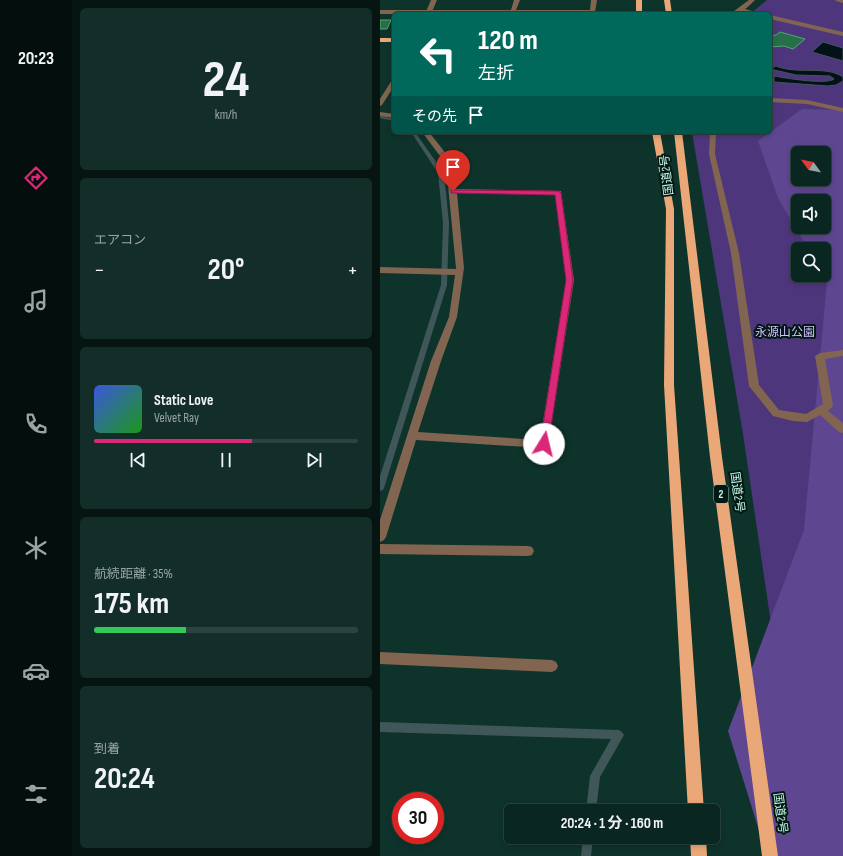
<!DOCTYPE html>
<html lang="ja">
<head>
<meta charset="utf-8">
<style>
	body { margin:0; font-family:"Sofia Sans Condensed","Noto Sans JP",sans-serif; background:#132e29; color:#f1f3f6; height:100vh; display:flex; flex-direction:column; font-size:15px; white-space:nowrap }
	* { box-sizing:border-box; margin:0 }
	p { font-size:13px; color:#99a5a5 }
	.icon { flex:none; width:22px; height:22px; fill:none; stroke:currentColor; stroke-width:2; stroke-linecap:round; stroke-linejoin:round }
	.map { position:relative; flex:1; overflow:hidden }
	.drawer { display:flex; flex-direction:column; gap:8px; padding:8px; background:#061512; width:308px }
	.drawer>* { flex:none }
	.banner { position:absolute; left:12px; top:12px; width:380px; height:122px; border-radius:6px; box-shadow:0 2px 6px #0003,0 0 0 1px #2a433e; background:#00695c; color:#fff; overflow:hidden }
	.needle { width:26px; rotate:303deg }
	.fabs { position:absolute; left:411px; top:146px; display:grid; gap:8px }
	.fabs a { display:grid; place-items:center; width:40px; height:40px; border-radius:6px; background:#0a2620; box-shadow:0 2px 6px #0003,0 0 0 1px #2a433e; font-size:20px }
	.speed { position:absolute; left:12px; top:792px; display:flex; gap:8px; font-size:20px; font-weight:700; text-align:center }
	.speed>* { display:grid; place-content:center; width:52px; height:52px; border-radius:50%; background:#0a2620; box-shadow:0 2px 6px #0003,0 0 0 1px #2a433e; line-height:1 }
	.speed .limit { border:6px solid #d22; background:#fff; color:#111 }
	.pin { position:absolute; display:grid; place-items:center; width:34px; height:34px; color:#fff; margin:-41px -17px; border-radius:50% 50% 50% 0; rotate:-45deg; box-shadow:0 0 4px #0007 }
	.pin .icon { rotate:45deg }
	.me { position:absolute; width:44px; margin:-22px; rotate:9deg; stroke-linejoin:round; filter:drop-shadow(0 0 3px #0008) }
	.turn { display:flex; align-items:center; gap:14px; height:84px; padding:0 20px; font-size:18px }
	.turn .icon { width:52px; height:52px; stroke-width:2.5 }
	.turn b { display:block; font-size:28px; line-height:34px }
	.then { display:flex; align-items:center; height:38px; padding:0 20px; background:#0003; gap:8px; font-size:15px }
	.big { font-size:30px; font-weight:700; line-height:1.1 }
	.drawer .widget { flex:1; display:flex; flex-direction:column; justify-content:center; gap:6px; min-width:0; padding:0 14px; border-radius:6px; background:#132e29 }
	.drawer .dial { align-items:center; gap:0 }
	.dial b { font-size:52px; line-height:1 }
	.song { display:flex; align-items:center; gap:12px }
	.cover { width:48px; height:48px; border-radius:6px; background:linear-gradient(135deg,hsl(230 70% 55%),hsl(120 70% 35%)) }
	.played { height:4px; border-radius:2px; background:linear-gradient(90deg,#db2777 60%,#2a433e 60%) }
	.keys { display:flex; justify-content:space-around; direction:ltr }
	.heat { display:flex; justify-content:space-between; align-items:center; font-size:22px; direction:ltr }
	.charge { height:6px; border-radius:3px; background:linear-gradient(90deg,#34c759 35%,#2a433e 0) }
	.trip { position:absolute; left:124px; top:804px; width:216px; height:40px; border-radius:6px; background:#0a2620; box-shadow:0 2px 6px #0003,0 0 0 1px #2a433e; font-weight:700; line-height:40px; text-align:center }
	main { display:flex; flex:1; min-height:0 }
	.menu { display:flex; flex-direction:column; width:72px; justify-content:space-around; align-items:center; background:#040f0d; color:#99a5a5 }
	.menu .icon { width:28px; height:28px }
	.menu .current { color:#db2777 }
	.menu b { font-size:18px; color:#f1f3f6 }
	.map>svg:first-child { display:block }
</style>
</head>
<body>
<main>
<nav class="menu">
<b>20:23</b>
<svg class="icon current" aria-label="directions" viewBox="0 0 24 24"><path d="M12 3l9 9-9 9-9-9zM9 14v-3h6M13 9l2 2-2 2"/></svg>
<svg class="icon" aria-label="music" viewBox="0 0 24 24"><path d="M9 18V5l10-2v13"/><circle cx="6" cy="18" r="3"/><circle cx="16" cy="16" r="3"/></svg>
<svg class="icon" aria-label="phone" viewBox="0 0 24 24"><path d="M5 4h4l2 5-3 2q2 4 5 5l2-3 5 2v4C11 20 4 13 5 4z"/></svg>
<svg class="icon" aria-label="climate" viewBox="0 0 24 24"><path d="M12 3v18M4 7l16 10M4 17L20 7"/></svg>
<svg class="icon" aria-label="car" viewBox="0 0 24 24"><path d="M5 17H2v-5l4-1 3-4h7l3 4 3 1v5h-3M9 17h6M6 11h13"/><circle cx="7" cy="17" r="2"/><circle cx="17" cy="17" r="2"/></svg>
<svg class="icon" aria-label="filters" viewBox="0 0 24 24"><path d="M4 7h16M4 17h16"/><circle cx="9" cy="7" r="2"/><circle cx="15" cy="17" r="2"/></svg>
</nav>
<section class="drawer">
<div class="widget dial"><b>24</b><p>km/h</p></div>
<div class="widget"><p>エアコン</p>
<div class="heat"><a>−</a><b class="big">20°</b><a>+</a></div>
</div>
<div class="widget">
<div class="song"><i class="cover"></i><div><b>Static Love</b><p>Velvet Ray</p></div></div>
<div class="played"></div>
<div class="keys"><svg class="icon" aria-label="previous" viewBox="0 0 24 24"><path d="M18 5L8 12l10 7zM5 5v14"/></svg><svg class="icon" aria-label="pause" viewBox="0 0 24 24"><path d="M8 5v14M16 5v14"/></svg><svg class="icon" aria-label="next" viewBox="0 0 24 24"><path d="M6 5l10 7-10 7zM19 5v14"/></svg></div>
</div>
<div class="widget"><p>航続距離 · 35%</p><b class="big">175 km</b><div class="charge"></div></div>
<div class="widget"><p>到着</p><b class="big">20:24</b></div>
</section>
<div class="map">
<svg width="463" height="856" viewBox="0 0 463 856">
	<rect width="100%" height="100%" fill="#0e332b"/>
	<path fill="#4e367c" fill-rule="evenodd" d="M387,0h76v674l-71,-44 -29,-196 -51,-302h78v-118h-20zM418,153h26v26h-26zM418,201h26v26h-26zM418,249h26v26h-26z"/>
	<path fill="#5f4691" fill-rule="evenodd" d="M422,109l41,1v746h-76l-39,-125 76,-201 23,-248 -4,-7 1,-26h-16l-30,-51 -20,-57zM418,153h26v26h-26zM418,201h26v26h-26z"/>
	<path fill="#051119" stroke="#3f5758" d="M443,42l20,6v13l-31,-9z
		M396,66c22,9 50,-1 67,11v4l-7,4 -8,1 -54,-4v-6c11,2 52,9 60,3l-4,-3 -34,-1 -26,-6z"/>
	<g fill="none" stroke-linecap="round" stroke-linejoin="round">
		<path fill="#3f5758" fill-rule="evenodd" d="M0,116l14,3v2l-14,-3z
			M31,132h4l29,41 5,50 -2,62 -63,203 -1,2 -3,1v-15l61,-191 2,-62 -5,-50z
			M0,722l239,8 3,2 2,3 -24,42 -4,34h-10l4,-35 21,-37 -231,-7z
			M203,837h10l-2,19h-10z"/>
	</g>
	<path fill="#266f48" stroke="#53a676" d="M0,20h11l-4,9h-7z
		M400,32l25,7 -12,10 -9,-3 -14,1v-11l6,-1z"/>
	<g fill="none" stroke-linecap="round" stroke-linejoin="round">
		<path fill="#826550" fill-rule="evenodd" d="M455,0h8v3l-7,-2z
			M361,8l19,5 1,1h-10l-12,-3v-2z
			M390,15l73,17v4l-73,-17z
			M390,98l37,2 36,8v4l-36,-8 -37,-2z
			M330,132h6l-1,22 24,99 20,132 20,25 27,4 17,-10 -8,-48 5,-3 23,-3v6l-18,3 8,47 -5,5 15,12v10l-4,-1 -19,-17 -13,7 -14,-1 -20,-5 -24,-30 -18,-133 -22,-99z"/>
		<path fill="#826550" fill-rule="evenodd" d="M134,0h6l-4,10h74l1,-10h6l-2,12 -3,2h-212v-4h131z
			M14,79v7l-12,19 -2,1v-7l12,-19z
			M0,112l14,2v4l-14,-2z
			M42,132h7l25,32 2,25 105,2 13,89 -26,167 -4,1 -128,-8 -30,97 -2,3 -4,2v-22l51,-159 18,-44 6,-42 -75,-2v-6l76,2v-1l-10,-104zM77,193l98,2 11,85 -26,160 -122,-8 23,-71 16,-44 7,-49z
			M0,544l148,2 4,1 2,4 -2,4 -4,1 -148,-2z
			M0,652l172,8 4,2 2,4 -2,4 -4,2 -172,-8z"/>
		<path fill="#826550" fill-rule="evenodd" d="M51,0h6l-6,14h-6z
			M369,0h6c-8,8 -14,14 -25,14z"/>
		<path fill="#eaa777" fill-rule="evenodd" d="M256,0h6v14h-6z
			M284,0h6l2,14h-6z
			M0,38h14v4h-14z
			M272,132h8l14,77v176l30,426h-16l-24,-426 2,-176z
			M294,132h8l40,325 56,399h-16l-52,-399z
			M310,837h16l1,19h-16z"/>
	</g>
	<path fill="#db2777" stroke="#8e194d" d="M71,190l107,1 3,2 12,87 -25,167h-7l-1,-3 26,-164 -11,-85 -102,-2h-2z"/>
	<g text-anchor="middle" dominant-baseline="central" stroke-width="4" stroke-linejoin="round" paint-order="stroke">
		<rect fill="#021913" stroke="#8bb6aa" stroke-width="1" x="334" y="485" width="14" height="18" rx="3"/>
		<g font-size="11" font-weight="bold" fill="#c6f9eb">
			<text x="341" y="494">2</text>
		</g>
		<g font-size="12" fill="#c6f9eb" stroke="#021913">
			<text transform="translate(287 175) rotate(-97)">国道2号</text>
			<text transform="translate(357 492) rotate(82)">国道2号</text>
			<text transform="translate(400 813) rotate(82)">国道2号</text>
		</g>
		<g font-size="12" fill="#cfbfff" stroke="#021913">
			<text x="405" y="332">永源山公園</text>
		</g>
	</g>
</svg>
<div class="fabs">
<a><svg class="needle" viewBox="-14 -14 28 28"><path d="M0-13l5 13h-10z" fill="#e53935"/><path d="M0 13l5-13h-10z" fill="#99a5a5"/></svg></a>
<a><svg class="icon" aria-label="sound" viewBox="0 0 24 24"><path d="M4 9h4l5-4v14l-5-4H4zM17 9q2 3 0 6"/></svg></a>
<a><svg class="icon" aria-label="search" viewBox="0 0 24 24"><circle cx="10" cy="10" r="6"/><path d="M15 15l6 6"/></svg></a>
</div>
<div class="speed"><div class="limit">30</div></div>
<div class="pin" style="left:73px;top:191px;background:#d93025"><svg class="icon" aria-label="arrive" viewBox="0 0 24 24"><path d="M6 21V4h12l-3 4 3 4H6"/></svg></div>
<svg class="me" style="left:164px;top:444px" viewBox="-20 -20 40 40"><circle r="19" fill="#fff"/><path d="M0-13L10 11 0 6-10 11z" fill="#db2777"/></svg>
<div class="trip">20:24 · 1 分 · 160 m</div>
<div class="banner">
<div class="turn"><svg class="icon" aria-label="left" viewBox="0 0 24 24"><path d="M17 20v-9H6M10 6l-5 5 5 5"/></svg><div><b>120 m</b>左折</div></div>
<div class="then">その先<svg class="icon" aria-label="arrive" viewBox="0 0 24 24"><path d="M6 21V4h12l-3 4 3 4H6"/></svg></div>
</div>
</div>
</main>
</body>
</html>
